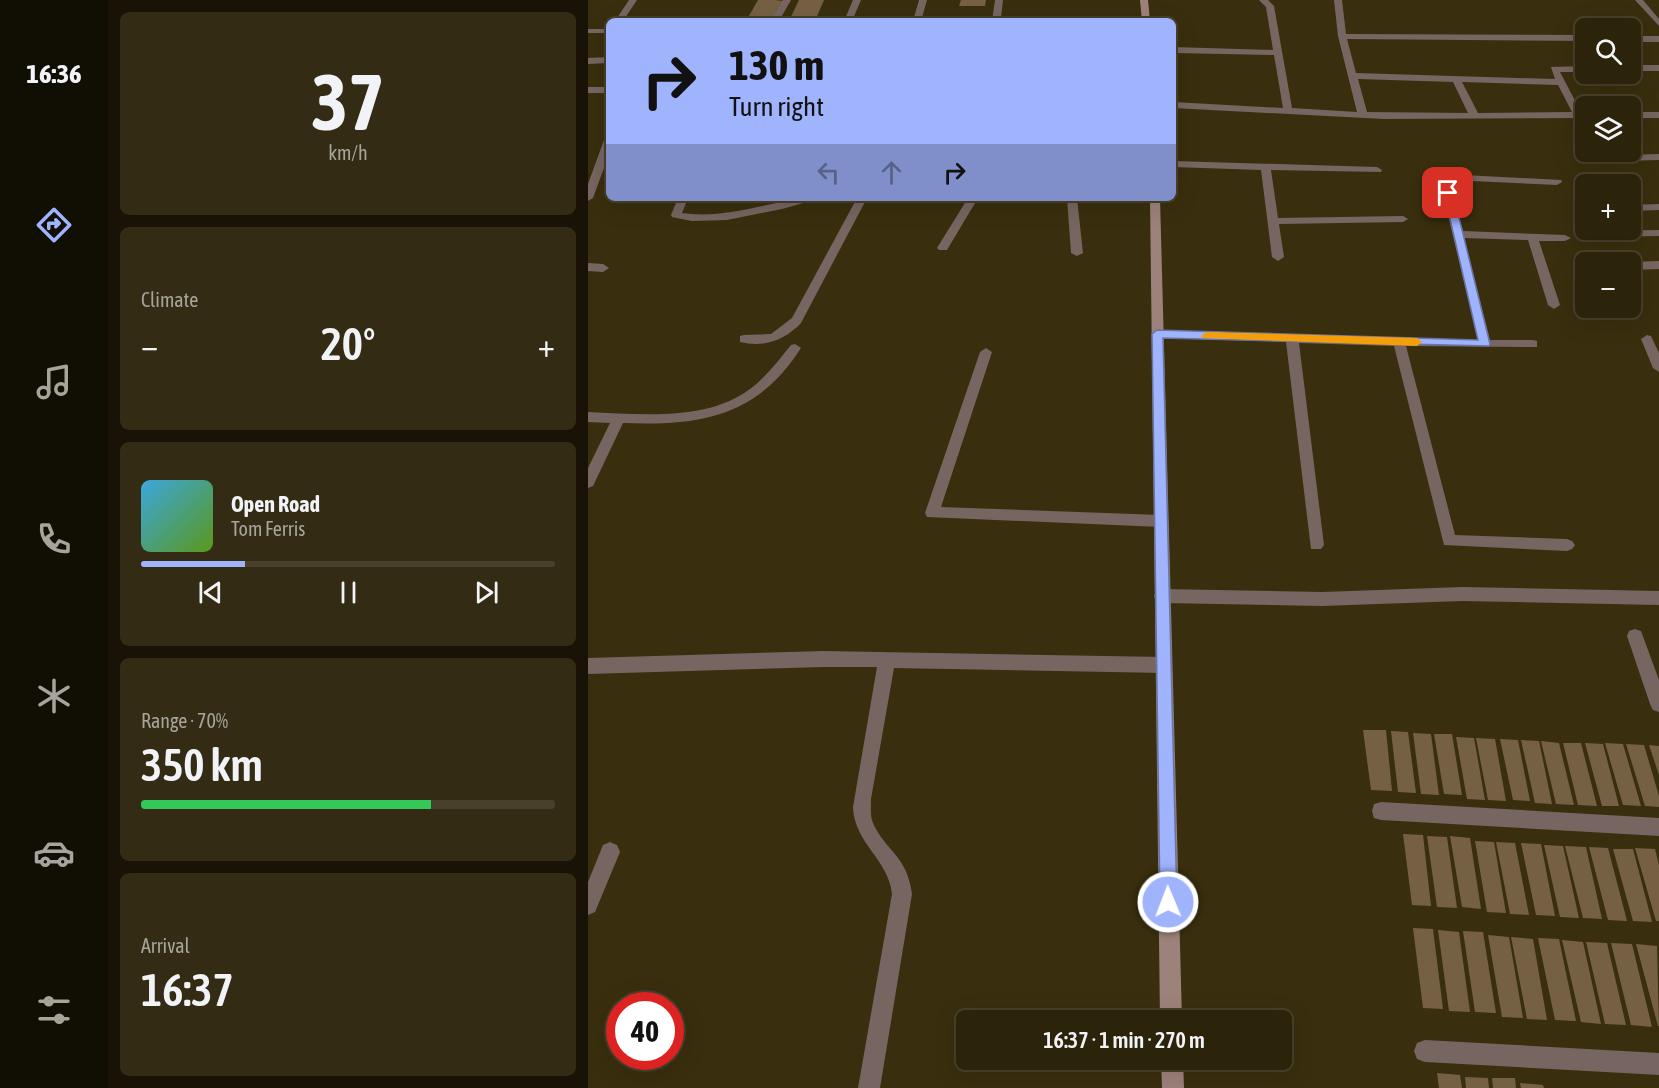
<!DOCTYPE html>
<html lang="en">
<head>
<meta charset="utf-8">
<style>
	body { margin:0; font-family:"Asap Condensed",sans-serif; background:#332b13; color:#f1f3f6; height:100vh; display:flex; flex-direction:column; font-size:22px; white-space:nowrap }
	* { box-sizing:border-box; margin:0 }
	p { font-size:20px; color:#a6a49c }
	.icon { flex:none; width:33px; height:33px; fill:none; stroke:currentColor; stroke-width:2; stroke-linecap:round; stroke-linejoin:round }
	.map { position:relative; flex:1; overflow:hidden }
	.panel { display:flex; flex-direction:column; gap:12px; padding:12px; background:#181306; width:480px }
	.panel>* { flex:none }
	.top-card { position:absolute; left:18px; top:18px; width:570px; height:183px; border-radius:9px; box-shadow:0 6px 24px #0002,0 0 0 2px #47402b; background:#a0b3fd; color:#111; overflow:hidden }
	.tools { position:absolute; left:987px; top:18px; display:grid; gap:12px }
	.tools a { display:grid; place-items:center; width:66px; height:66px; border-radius:9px; background:#2b230a; box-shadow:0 6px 24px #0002,0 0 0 2px #47402b; font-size:30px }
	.speed { position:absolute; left:18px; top:992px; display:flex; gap:12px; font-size:30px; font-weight:700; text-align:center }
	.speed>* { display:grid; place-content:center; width:78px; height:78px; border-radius:50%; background:#2b230a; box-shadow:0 6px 24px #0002,0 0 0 2px #47402b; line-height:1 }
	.speed .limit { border:9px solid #d22; background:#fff; color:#111 }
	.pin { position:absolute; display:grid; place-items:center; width:51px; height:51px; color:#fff; margin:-26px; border-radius:12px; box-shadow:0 3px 9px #0006 }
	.me { position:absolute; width:66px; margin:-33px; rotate:359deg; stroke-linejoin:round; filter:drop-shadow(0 0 4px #0008) }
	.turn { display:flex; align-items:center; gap:21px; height:126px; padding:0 24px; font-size:27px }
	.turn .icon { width:78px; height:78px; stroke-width:2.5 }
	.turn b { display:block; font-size:42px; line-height:51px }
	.lanes { display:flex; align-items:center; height:57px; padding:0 24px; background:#0003; justify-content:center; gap:30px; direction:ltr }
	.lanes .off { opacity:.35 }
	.big { font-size:45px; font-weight:600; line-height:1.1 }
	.panel .card { flex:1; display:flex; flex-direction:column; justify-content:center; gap:9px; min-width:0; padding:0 21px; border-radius:9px; background:#332b13 }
	.panel .dial { align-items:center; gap:0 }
	.dial b { font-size:78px; line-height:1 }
	.song { display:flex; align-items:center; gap:18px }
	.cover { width:72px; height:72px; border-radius:9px; background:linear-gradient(135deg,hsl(200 70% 55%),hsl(90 70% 35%)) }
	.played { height:6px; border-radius:3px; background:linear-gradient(90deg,#a0b3fd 25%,#47402b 25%) }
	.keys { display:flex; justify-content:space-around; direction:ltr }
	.heat { display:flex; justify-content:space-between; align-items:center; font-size:33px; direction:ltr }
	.charge { height:9px; border-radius:4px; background:linear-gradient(90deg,#34c759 70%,#47402b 0) }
	.trip { position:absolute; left:368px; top:1010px; width:336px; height:60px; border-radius:9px; background:#2b230a; box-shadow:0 6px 24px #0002,0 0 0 2px #47402b; font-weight:600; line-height:60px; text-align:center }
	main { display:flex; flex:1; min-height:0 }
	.dock { display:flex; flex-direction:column; width:108px; justify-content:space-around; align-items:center; background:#110e04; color:#a6a49c }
	.dock .icon { width:42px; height:42px }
	.dock .selected { color:#a0b3fd }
	.dock b { font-size:27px; color:#f1f3f6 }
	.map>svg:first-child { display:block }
</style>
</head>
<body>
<main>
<nav class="dock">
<b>16:36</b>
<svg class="icon selected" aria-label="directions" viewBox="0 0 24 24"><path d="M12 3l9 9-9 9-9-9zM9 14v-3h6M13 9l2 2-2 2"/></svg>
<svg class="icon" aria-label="music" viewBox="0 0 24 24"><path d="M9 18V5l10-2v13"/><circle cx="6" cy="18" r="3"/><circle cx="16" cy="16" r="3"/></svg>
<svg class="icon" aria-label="phone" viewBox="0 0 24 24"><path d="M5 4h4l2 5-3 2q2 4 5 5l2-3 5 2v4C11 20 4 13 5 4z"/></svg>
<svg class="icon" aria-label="climate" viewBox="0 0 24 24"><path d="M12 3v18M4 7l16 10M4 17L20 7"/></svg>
<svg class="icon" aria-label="car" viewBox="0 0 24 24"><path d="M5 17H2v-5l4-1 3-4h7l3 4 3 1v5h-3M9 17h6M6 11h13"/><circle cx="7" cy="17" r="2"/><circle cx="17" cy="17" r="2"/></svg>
<svg class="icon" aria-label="filters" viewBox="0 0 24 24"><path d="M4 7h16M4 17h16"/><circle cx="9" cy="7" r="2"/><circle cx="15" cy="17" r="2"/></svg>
</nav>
<section class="panel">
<div class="card dial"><b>37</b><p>km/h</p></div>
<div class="card"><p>Climate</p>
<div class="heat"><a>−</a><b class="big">20°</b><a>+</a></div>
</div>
<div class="card">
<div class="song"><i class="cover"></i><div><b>Open Road</b><p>Tom Ferris</p></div></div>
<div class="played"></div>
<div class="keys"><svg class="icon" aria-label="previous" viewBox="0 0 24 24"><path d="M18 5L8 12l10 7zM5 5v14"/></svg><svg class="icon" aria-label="pause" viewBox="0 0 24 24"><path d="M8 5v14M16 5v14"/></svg><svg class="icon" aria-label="next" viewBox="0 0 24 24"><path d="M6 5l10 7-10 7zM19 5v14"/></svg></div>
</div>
<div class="card"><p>Range · 70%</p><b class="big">350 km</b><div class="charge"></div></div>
<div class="card"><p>Arrival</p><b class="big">16:37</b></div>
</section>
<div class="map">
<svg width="1071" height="1088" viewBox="0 0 1071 1088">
	<rect width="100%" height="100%" fill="#392f0e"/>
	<path fill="#766043" d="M170,0h17l9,1 -12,20h-26z
		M211,0h25l-9,21h-26z
		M373,0h25l-1,6h-26z
		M775,730h23l6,61 -21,-1z
		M803,731l17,1 8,61 -18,-1z
		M825,733l18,1 8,61 -18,-1z
		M846,734h18l10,61 -18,-1z
		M868,737l18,1 11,62 -18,-1z
		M888,738l19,1 11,62 -18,-1z
		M912,739l18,1 12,61 -17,-1z
		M933,740l18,1 13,63 -17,-1z
		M953,741l18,2 15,62 -18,-1z
		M975,743h18l16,63 -19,-1z
		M997,743l18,1 16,62h-17z
		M1017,743l18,1 18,62 -18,-1z
		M1038,744l18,1 15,51v11l-14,-1z
		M1061,745l10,1v29z
		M815,834l20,1 8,71 -19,-1z
		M839,836l20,1 10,71 -20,-1z
		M862,836l20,2 11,71 -19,-2z
		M887,841l19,1 12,71 -19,-1z
		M908,842l19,1 14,72 -19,-1z
		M933,843l20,1 14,72 -19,-1z
		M956,845l19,1 16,72 -19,-1z
		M977,846l21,1 16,72 -19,-1z
		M1001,847l19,1 19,73 -19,-1z
		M1047,848l20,1 4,16v56h-3z
		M1025,849h20l19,73 -19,-1z
		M825,928l20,1 10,80 -20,-1z
		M850,930l21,2 11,80 -21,-1z
		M875,931l20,1 13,81 -21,-1z
		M900,935l21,2 14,81 -21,-1z
		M923,937l22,2 14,81 -20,-1z
		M950,938l21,1 17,82 -21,-1z
		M974,940l21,2 18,82 -20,-2z
		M998,942l21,1 19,82 -21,-1z
		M1023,943l21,1 20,83 -21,-2z
		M1048,944l21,2 2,80h-1z
		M849,1073l23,2 2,13h-23z
		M877,1077l23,1 1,10h-23z
		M904,1078h23l1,10h-23z
		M932,1083l23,2 1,3h-23z"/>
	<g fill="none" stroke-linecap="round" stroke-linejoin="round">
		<path fill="#766561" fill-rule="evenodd" d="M195,0h8l-12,21h-8z"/>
		<path fill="#766561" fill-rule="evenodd" d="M41,0h8l-14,21h-8z
			M265,0h8l-9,21h-8z
			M331,0h8l-6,21h-8z
			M407,0h8l-2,18 71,1 4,2h-84z
			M671,0h9l6,6 18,102 65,4 -19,-76 -4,-36h8l4,34 240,1v6l-239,-2 9,34 199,6 -4,-12 35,-1v6h-26l21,40h5v6l-202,1 -211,-11v-6l110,6 -9,-53 -101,-2v-6l100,3 -7,-43zM770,79l95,3 15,31 -101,-1zM874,82l96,3 14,27 -94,1z
			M1047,0h8l16,19v7z
			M0,29h21v4h-21z
			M1042,36h29v6h-29z
			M21,57v6l-21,1v-6z
			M1042,65h29v6h-29z
			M0,87h21v6h-21z
			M1042,112h29v6h-29z
			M21,137v17l-16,44 -5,3v-17l16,-44z
			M1071,154v6l-76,2 -5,-3 5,-3z
			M585,161l204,6 5,3 -1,2 -110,-2 7,48 125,-2 5,3 -5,3 -124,2 5,33 -6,4 -6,-4 -11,-87 -88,-3z
			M856,174l117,6 1,2 -5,3 -107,-5 13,51 102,4 6,3 -6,3h-26l21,64 -6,4 -6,-4 -20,-65 -64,-2 26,102h43l4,1v6l-131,-1 49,189 112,4 5,2 3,4 -3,4 -5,2 -123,-6 -50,-199 -95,-3 25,202 -3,4h-10l-25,-207 -129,-4 -6,-4 6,-4 321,10 -39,-163z
			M90,198h10l-6,15c48,7 92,-15 139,-15l-39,11 -55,11 -35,1 -20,-4 -1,-2z
			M269,198h10l-66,125c-16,17 -37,25 -61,19v-6l4,-1 27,-1 21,-16z
			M380,198h10l-31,52h-8l-2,-2z
			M479,198h10l6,55 -6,3 -6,-3z
			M1071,204v6l-29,1v-6z
			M1071,230v6l-63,1 -5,-3 5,-3z
			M1071,261v8l-29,1v-8z
			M0,263l15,1 6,4 -6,4 -15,-1z
			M1059,335l4,1 8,17v19l-6,-4 -12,-29z
			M207,344l6,4c-44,69 -101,78 -178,75l-30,63 -5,2v-20l22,-45 -22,-1v-10c51,2 118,10 162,-23 16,-12 28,-28 41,-44z
			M398,348l6,4 -51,155 220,8 5,2 2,4 -2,4 -5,2 -234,-10 -2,-4 55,-161z
			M874,587l197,4v14l-197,-4 -140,5 -160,-3 -6,-2 -2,-5 2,-5 6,-2 160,3z
			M1047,629l6,2 18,49v32l-6,-2 -3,-6 -23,-68 2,-5z
			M236,651l340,6 6,3 2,5 -2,5 -6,3 -270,-5 -23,131c0,8 -1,17 2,24 13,29 34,32 39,71l-32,194h-22l34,-194c-3,-34 -38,-51 -39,-87l24,-140h-53l-236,7v-16z
			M793,802l278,16v18l-278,-16 -7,-2 -2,-7 2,-7z
			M22,842l7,3 3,7 -25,60 -7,3v-33l15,-37z
			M837,1040l234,13v22l-234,-13 -8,-3 -3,-8 3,-8z"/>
		<path fill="#9d827b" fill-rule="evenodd" d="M552,0h8l2,21h-8z
			M562,198h10l22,822h-22z
			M573,1059h22l1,29h-22z"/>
	</g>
	<path fill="#a0b3fd" stroke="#6874a4" stroke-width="1.5" d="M860,190l5,3 37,151 -1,2 -326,-8 14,564 -2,6 -7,2 -6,-2 -2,-6 -8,-568 5,-4 321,10 -34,-147z"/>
	<path fill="#f59e0b" d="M619,332l210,6 5,4 -5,4 -214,-8 -2,-2z"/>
</svg>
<div class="tools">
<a><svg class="icon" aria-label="search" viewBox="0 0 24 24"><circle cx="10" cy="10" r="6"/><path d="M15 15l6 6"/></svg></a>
<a><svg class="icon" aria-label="layers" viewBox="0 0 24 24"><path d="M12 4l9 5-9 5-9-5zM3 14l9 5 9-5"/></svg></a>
<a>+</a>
<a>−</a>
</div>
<div class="speed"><div class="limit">40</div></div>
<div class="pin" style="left:860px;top:193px;background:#d93025"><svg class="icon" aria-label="arrive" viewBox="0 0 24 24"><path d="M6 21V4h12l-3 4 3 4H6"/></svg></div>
<svg class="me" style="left:580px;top:902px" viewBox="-20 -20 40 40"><circle r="17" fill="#a0b3fd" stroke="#fff" stroke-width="3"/><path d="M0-11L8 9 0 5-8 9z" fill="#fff"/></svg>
<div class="trip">16:37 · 1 min · 270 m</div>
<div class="top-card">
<div class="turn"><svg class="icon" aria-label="right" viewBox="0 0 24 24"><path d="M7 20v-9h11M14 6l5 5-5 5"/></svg><div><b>130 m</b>Turn right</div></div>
<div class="lanes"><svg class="icon off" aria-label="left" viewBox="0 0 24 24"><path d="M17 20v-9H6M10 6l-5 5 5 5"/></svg><svg class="icon off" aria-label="ahead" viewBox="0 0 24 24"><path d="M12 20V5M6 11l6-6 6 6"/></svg><svg class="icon" aria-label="right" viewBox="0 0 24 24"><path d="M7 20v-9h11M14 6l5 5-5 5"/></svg></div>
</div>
</div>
</main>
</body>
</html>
